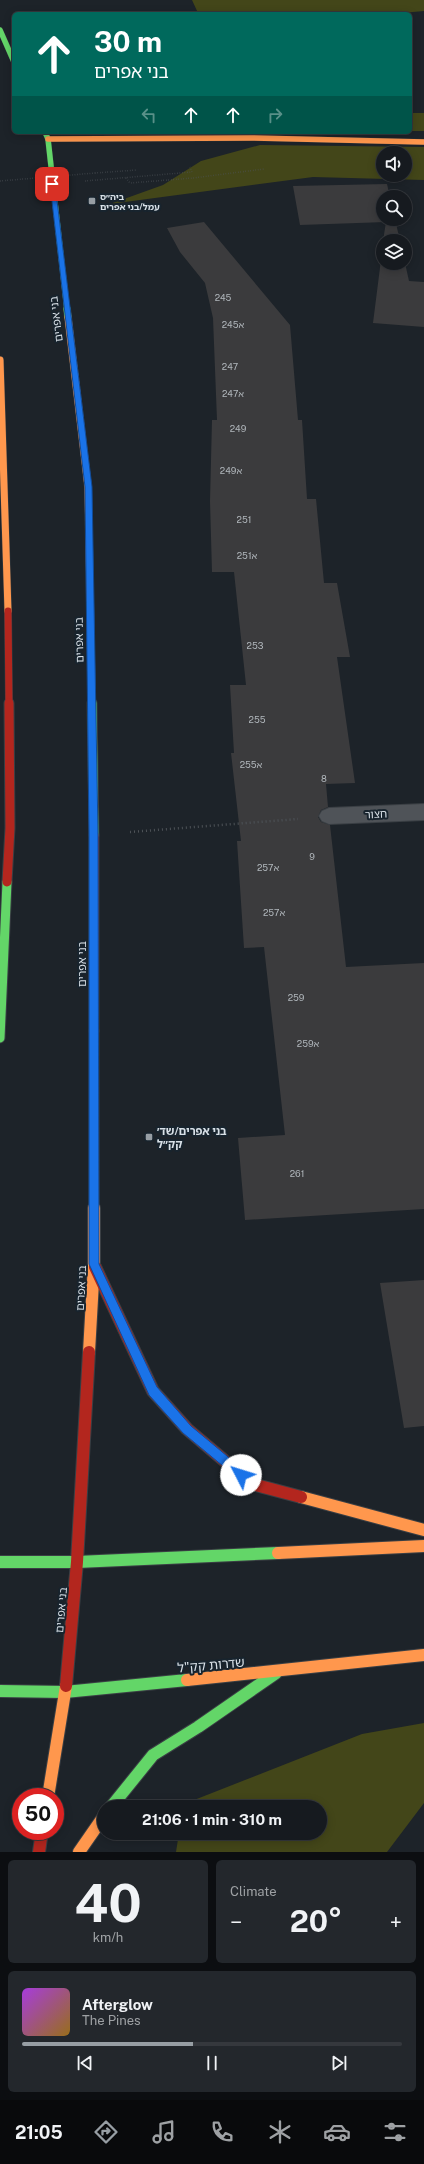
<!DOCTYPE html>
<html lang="en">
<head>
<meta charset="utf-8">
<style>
	body { margin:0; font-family:"Public Sans","Noto Sans Hebrew",sans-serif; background:#23272c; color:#f1f3f6; height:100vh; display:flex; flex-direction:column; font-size:15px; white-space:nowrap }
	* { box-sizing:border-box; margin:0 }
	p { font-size:13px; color:#9ea1a4 }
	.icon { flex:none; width:22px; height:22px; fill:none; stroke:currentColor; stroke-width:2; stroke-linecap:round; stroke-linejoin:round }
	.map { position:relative; height:1852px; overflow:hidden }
	.side { display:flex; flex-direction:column; gap:8px; padding:8px; background:#0c0e11; flex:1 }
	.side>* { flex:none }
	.banner { position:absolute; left:12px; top:12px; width:400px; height:122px; border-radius:6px; box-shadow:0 2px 10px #0003,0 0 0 1px #35383d; background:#00695c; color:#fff; overflow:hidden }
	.tools { position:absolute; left:376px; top:146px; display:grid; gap:8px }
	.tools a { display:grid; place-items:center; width:36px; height:36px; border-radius:50%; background:#161a1f; box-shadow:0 2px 10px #0003,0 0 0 1px #35383d; font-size:20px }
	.speed { position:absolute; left:12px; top:1788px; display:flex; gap:8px; font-size:20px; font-weight:700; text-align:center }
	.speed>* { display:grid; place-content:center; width:52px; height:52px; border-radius:50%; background:#161a1f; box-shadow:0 2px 10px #0003,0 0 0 1px #35383d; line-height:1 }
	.speed .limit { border:6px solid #d22; background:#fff; color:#111 }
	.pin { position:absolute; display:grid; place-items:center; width:34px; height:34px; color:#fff; margin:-17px; border-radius:8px; box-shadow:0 2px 6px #0006 }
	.me { position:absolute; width:44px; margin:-22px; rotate:310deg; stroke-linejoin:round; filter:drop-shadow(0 0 3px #0008) }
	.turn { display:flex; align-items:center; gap:14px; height:84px; padding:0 16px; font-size:18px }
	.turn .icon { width:52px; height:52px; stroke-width:2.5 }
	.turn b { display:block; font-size:28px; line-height:34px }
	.lanes { display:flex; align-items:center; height:38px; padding:0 16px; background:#0003; justify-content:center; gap:20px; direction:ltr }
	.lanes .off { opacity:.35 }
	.big { font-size:30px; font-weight:700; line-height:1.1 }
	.side .tile { flex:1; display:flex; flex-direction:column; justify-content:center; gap:6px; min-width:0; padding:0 14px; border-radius:6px; background:#23272c }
	.side .dial { align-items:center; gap:0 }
	.dial b { font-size:52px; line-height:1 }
	.song { display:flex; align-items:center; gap:12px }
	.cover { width:48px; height:48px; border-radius:6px; background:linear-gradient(135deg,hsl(280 70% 55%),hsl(40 70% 35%)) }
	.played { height:4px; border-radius:2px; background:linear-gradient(90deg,#979ea4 45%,#35383d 45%) }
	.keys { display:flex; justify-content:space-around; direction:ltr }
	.heat { display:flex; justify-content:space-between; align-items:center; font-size:22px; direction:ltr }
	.side .tiles { flex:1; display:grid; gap:8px; grid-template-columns:1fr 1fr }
	.tile:last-child { grid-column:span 2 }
	.trip { position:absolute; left:97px; top:1800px; width:230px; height:40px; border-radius:20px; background:#161a1f; box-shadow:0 2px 10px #0003,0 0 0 1px #35383d; font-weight:700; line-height:40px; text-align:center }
	.tabs { display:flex; height:64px; justify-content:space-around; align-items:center; background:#090a0c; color:#9ea1a4 }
	.tabs .icon { width:28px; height:28px }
	.tabs .selected { color:#979ea4 }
	.tabs b { font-size:18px; color:#f1f3f6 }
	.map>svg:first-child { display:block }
</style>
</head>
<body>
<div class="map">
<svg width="424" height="1852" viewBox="0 0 424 1852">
	<rect width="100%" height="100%" fill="#1d2329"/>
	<path fill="#434619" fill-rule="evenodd" d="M192,0h232v11l-33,3h-188l-5,-1z
		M410,113h14v18h-14z
		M260,145l164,2v33l-111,-3 -203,27 53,-19 38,-24zM383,153h22v22h-22z
		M424,1723v80l-37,49h-211l3,-19h141v-26h-136v-3l178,-70z"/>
	<path fill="#3b3b3d" d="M387,184l3,13h-7v22h12l5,22h-17l3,-19 -86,3 -7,-39z
		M204,222l86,103 8,95h4l5,79h9l8,84h13l13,74h-13l18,126 -29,1 2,23 -7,3 -3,7 3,5 9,3 16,142 78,-4v246l-179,11 -7,-82 47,-3 -21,-188 -20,1 -7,-107h4l-10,-88h3l-4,-68h16l-12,-113h-22l-2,-71 2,-81h5l-4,-102 -8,-35 -25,-31 -13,-24z
		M383,244v19h22l4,18 15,1v45l-51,-4z
		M424,1280v146l-20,2 -24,-145z"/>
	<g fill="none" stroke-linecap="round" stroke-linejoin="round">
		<g stroke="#3a3f44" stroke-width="2">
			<path id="street" d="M424,804v16l-95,4 -7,-3 -3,-5 3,-5 7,-3z"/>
		</g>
		<g stroke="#3a3f44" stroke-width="6">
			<path id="fast-far3" d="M0,30l14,32
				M45,132l3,7 19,171"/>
		</g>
		<g stroke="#3a3f44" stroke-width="8">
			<path id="fast-far2" d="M67,309l1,8
				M90,600l2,104"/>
		</g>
		<g stroke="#3a3f44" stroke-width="11">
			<path id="fast-far1" d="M92,703l2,132
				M0,1038l7,-156"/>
		</g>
		<g stroke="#3a3f44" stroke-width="14">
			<path id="fast" d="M0,1562h77l201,-9
				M0,1691l65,1 122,-12
				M111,1807l42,-52 45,-28 78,-54"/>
		</g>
		<g stroke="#3a3f44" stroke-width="6">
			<path id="slow-far3" d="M48,139l204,-1 172,4"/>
		</g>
		<g stroke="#3a3f44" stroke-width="8">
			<path id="slow-far2" d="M68,317l20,170 2,113
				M0,360l8,251"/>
		</g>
		<g stroke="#3a3f44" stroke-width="11">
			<path id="slow-far1" d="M94,1031v178"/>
		</g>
		<g stroke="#3a3f44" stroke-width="14">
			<path id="slow" d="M89,1352l5,-88v-56
				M301,1497l123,33
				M278,1553l146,-7
				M187,1680l237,-25
				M48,1797l18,-111
				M79,1852l25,-36"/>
		</g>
		<g stroke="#3a3f44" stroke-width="8">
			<path id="jam-far2" d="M8,611l1,93"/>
		</g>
		<g stroke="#3a3f44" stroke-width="11">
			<path id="jam-far1" d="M94,835v196
				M7,882l3,-54 -1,-125"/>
		</g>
		<g stroke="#3a3f44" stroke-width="14">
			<path id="jam" d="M95,1267l58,124 34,38 65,55 49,13
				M66,1686l11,-124 12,-210
				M39,1852l3,-21"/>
		</g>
		<path stroke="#4e5358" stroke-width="1.5" stroke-dasharray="0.5 2" stroke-linecap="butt" d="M95,173l42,-3
			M126,178l4,5 63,-5 71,-9
			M85,181l107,-9 -2,-5"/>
		<path stroke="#4e5358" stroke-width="2.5" stroke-dasharray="1 3" stroke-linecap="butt" d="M130,832l168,-13"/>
		<use href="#street" fill="#4f5358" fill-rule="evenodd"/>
		<use href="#fast-far3" stroke="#63d668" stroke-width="5.5"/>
		<use href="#fast-far2" stroke="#63d668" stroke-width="7"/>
		<use href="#fast-far1" stroke="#63d668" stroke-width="9"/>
		<use href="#fast" stroke="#63d668" stroke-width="12"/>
		<use href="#slow-far3" stroke="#ff974d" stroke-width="5.5"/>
		<use href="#slow-far2" stroke="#ff974d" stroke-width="7"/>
		<use href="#slow-far1" stroke="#ff974d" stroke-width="9"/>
		<use href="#slow" stroke="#ff974d" stroke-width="12"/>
		<use href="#jam-far2" stroke="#b3261e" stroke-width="7"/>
		<use href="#jam-far1" stroke="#b3261e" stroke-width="9"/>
		<use href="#jam" stroke="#b3261e" stroke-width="12"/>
		<path stroke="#4e5358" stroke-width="1.5" stroke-dasharray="0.5 2" stroke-linecap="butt" d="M0,181l95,-8"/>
	</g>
	<path fill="#1a73e8" stroke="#114b97" d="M52,182l3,2 37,303 6,348 1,429 58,123 34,39 54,45 2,4 -2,4 -4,2 -58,-48 -34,-38 -60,-131v-429l-4,-348 -35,-303z"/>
	<g fill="#979ea4" stroke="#18242e" stroke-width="1.5">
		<rect x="88" y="197" width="8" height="8" rx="2"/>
		<rect x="145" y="1133" width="8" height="8" rx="2"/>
	</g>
	<g text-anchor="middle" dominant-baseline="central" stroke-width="4" stroke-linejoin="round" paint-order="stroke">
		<g font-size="9" font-weight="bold" fill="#d8e0e7" stroke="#18242e" text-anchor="start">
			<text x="100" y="196">ביה״ס<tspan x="100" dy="10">עמל/בני אפרים</tspan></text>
		</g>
		<g font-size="9" fill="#b1b7bc">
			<text x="223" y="297">245</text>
			<text x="233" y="324">245א</text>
			<text x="230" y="366">247</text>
			<text x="233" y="393">247א</text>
			<text x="238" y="428">249</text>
			<text x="231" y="470">249א</text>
			<text x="244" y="519">251</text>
			<text x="247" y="555">251א</text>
			<text x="255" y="645">253</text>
			<text x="257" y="719">255</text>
			<text x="251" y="764">255א</text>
			<text x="324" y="778">8</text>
			<text x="312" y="856">9</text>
			<text x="268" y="867">257א</text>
			<text x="274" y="912">257א</text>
			<text x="296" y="997">259</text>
			<text x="308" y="1043">259א</text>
			<text x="297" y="1173">261</text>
		</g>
		<g font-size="11" fill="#d8e0e7" stroke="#18242e">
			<text transform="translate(56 319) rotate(-97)">בני אפרים</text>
			<text transform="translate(79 640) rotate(-91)">בני אפרים</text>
			<text transform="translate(376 814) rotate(-2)">חצור</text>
			<text transform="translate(82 964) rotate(-90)">בני אפרים</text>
			<text transform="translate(81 1288) rotate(-87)">בני אפרים</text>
			<text transform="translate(61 1610) rotate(-85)">בני אפרים</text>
		</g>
		<g font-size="11" font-weight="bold" fill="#d8e0e7" stroke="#18242e" text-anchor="start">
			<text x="157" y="1131">בני אפרים/שד׳<tspan x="157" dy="13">קק״ל</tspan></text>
		</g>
		<g font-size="13" fill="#d8e0e7" stroke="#18242e">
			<text transform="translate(211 1665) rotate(-5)">שדרות קק"ל</text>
		</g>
	</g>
</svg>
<div class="tools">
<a><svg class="icon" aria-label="sound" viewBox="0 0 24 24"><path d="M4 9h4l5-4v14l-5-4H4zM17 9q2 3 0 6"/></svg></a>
<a><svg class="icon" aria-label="search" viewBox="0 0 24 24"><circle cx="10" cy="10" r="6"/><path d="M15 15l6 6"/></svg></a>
<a><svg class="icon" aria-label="layers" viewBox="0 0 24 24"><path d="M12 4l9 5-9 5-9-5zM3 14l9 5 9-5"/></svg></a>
</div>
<div class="speed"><div class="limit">50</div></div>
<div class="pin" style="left:52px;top:184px;background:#d93025"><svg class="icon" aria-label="arrive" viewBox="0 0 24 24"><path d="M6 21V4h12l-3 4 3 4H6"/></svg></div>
<svg class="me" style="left:241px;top:1475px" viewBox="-20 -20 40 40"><circle r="19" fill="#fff"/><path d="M0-13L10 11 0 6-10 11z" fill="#1a73e8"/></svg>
<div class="trip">21:06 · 1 min · 310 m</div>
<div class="banner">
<div class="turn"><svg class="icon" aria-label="ahead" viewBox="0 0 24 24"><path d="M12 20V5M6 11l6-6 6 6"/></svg><div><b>30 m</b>בני אפרים</div></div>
<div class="lanes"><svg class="icon off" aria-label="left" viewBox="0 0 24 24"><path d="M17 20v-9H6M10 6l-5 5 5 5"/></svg><svg class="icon" aria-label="ahead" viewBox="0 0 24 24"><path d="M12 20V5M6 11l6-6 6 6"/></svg><svg class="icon" aria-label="ahead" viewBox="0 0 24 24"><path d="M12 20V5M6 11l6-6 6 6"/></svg><svg class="icon off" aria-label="right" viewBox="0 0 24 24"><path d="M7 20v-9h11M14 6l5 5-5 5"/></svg></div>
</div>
</div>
<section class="side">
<div class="tiles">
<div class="tile dial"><b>40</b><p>km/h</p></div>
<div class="tile"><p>Climate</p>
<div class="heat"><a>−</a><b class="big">20°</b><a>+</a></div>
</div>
<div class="tile">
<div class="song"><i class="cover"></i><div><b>Afterglow</b><p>The Pines</p></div></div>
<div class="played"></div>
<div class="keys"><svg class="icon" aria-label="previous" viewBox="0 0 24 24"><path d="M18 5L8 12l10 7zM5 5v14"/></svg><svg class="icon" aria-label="pause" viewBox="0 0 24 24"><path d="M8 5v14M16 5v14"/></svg><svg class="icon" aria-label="next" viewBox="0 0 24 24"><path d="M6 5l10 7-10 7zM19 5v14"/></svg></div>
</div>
</div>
</section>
<nav class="tabs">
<b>21:05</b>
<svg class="icon selected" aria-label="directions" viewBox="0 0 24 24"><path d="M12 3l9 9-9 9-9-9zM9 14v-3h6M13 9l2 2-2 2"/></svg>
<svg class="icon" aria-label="music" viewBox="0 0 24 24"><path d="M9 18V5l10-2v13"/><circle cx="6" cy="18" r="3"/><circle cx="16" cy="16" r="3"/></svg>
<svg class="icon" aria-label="phone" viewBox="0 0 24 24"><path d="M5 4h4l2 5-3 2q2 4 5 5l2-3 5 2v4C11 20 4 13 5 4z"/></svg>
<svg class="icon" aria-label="climate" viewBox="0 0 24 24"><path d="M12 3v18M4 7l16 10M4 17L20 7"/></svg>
<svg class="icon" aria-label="car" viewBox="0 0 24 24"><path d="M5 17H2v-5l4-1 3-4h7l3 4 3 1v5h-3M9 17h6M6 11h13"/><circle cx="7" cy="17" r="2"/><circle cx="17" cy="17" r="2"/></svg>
<svg class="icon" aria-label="filters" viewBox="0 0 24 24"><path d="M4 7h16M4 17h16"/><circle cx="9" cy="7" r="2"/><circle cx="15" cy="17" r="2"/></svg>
</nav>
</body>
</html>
